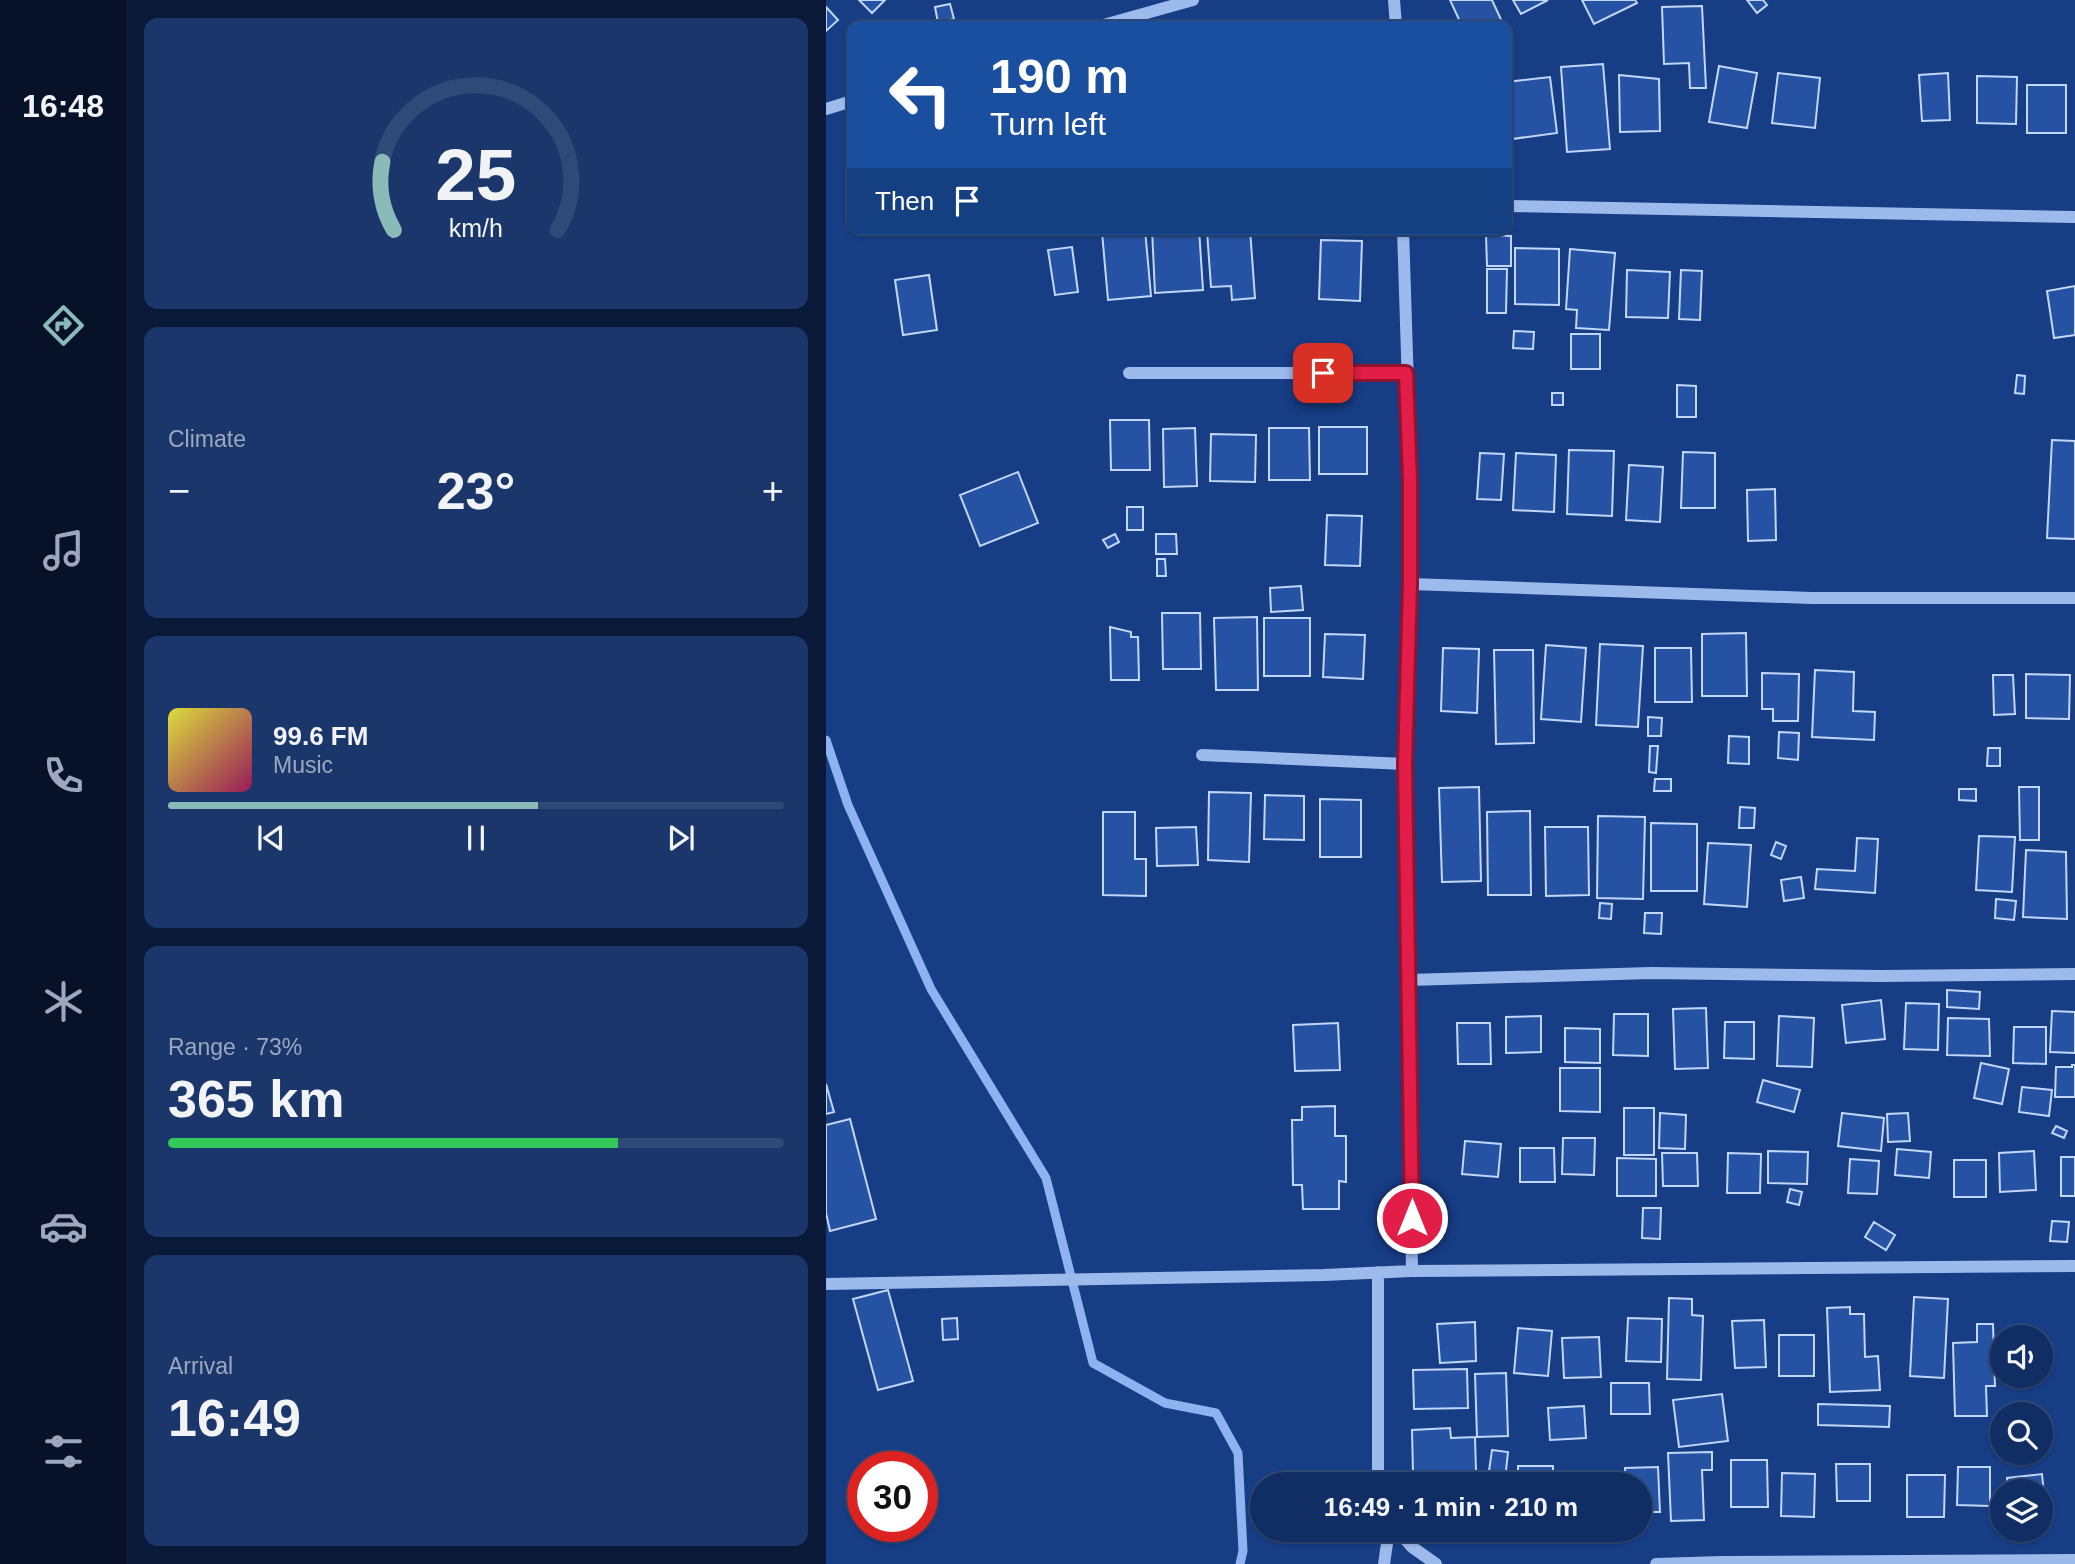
<!DOCTYPE html>
<html lang="en">
<head>
<meta charset="utf-8">
<style>
	body { margin:0; font-family:Helvetica,sans-serif; background:#1a366a; color:#f1f3f6; height:100vh; display:flex; flex-direction:column; font-size:26px; white-space:nowrap }
	* { box-sizing:border-box; margin:0 }
	p { font-size:23px; color:#9ca8bf }
	.icon { flex:none; width:38px; height:38px; fill:none; stroke:currentColor; stroke-width:2; stroke-linecap:round; stroke-linejoin:round }
	.map { position:relative; flex:1; overflow:hidden }
	.details { display:flex; flex-direction:column; gap:18px; padding:18px; background:#091937; width:700px }
	.details>* { flex:none }
	.top-card { position:absolute; left:21px; top:21px; width:665px; height:214px; border-radius:14px; box-shadow:0 2px 5px #0004,0 0 0 2px #304a78; background:#1a4fa0; color:#fff; overflow:hidden }
	.buttons { position:absolute; left:1164px; top:1325px; display:grid; gap:14px }
	.buttons a { display:grid; place-items:center; width:63px; height:63px; border-radius:50%; background:#112e64; box-shadow:0 2px 5px #0004,0 0 0 2px #304a78; font-size:35px }
	.speed { position:absolute; left:21px; top:1451px; display:flex; gap:14px; font-size:35px; font-weight:700; text-align:center }
	.speed>* { display:grid; place-content:center; width:91px; height:91px; border-radius:50%; background:#112e64; box-shadow:0 2px 5px #0004,0 0 0 2px #304a78; line-height:1 }
	.speed .limit { border:10px solid #d22; background:#fff; color:#111 }
	.pin { position:absolute; display:grid; place-items:center; width:60px; height:60px; color:#fff; margin:-30px; border-radius:14px; box-shadow:0 4px 10px #0006 }
	.me { position:absolute; width:77px; margin:-38px; rotate:0deg; stroke-linejoin:round; filter:drop-shadow(0 0 5px #0008) }
	.turn { display:flex; align-items:center; gap:24px; height:147px; padding:0 28px; font-size:32px }
	.turn .icon { width:91px; height:91px; stroke-width:2.5 }
	.turn b { display:block; font-size:49px; line-height:60px }
	.then { display:flex; align-items:center; height:66px; padding:0 28px; background:#0003; gap:14px; font-size:26px }
	.big { font-size:52px; font-weight:700; line-height:1.1 }
	.details .card { flex:1; display:flex; flex-direction:column; justify-content:center; gap:10px; min-width:0; padding:0 24px; border-radius:14px; background:#1a366a }
	.details .dial { align-items:center; gap:0 }
	.dial svg { height:182px; overflow:visible; fill:none; stroke:#304a78; stroke-width:7; stroke-linecap:round; text-anchor:middle }
	.dial text { fill:#f1f3f6; stroke:none }
	.song { display:flex; align-items:center; gap:21px }
	.cover { width:84px; height:84px; border-radius:10px; background:linear-gradient(135deg,hsl(60 70% 55%),hsl(330 70% 35%)) }
	.played { height:7px; border-radius:4px; background:linear-gradient(90deg,#8bbbb9 60%,#304a78 60%) }
	.keys { display:flex; justify-content:space-around; direction:ltr }
	.heat { display:flex; justify-content:space-between; align-items:center; font-size:38px; direction:ltr }
	.charge { height:10px; border-radius:5px; background:linear-gradient(90deg,#34c759 73%,#304a78 0) }
	.trip { position:absolute; left:424px; top:1472px; width:402px; height:70px; border-radius:35px; background:#112e64; box-shadow:0 2px 5px #0004,0 0 0 2px #304a78; font-weight:700; line-height:70px; text-align:center }
	main { display:flex; flex:1; min-height:0 }
	.tabs { display:flex; flex-direction:column; width:126px; justify-content:space-around; align-items:center; background:#071228; color:#9ca8bf }
	.tabs .icon { width:49px; height:49px }
	.tabs .active { color:#8bbbb9 }
	.tabs b { font-size:32px; color:#f1f3f6 }
	.map>svg:first-child { display:block }
</style>
</head>
<body>
<main>
<nav class="tabs">
<b>16:48</b>
<svg class="icon active" aria-label="directions" viewBox="0 0 24 24"><path d="M12 3l9 9-9 9-9-9zM9 14v-3h6M13 9l2 2-2 2"/></svg>
<svg class="icon" aria-label="music" viewBox="0 0 24 24"><path d="M9 18V5l10-2v13"/><circle cx="6" cy="18" r="3"/><circle cx="16" cy="16" r="3"/></svg>
<svg class="icon" aria-label="phone" viewBox="0 0 24 24"><path d="M5 4h4l2 5-3 2q2 4 5 5l2-3 5 2v4C11 20 4 13 5 4z"/></svg>
<svg class="icon" aria-label="climate" viewBox="0 0 24 24"><path d="M12 3v18M4 7l16 10M4 17L20 7"/></svg>
<svg class="icon" aria-label="car" viewBox="0 0 24 24"><path d="M5 17H2v-5l4-1 3-4h7l3 4 3 1v5h-3M9 17h6M6 11h13"/><circle cx="7" cy="17" r="2"/><circle cx="17" cy="17" r="2"/></svg>
<svg class="icon" aria-label="filters" viewBox="0 0 24 24"><path d="M4 7h16M4 17h16"/><circle cx="9" cy="7" r="2"/><circle cx="15" cy="17" r="2"/></svg>
</nav>
<section class="details">
<div class="card dial"><svg viewBox="0 0 100 80">
<path d="M14 69A42 42 0 1 1 86 69"/>
<path d="M14 69A42 42 0 0 1 9 39" stroke="#8bbbb9"/>
<text x="50" y="56" font-size="32" font-weight="700">25</text>
<text x="50" y="72" font-size="11">km/h</text>
</svg></div>
<div class="card"><p>Climate</p>
<div class="heat"><a>−</a><b class="big">23°</b><a>+</a></div>
</div>
<div class="card">
<div class="song"><i class="cover"></i><div><b>99.6 FM</b><p>Music</p></div></div>
<div class="played"></div>
<div class="keys"><svg class="icon" aria-label="previous" viewBox="0 0 24 24"><path d="M18 5L8 12l10 7zM5 5v14"/></svg><svg class="icon" aria-label="pause" viewBox="0 0 24 24"><path d="M8 5v14M16 5v14"/></svg><svg class="icon" aria-label="next" viewBox="0 0 24 24"><path d="M6 5l10 7-10 7zM19 5v14"/></svg></div>
</div>
<div class="card"><p>Range · 73%</p><b class="big">365 km</b><div class="charge"></div></div>
<div class="card"><p>Arrival</p><b class="big">16:49</b></div>
</section>
<div class="map">
<svg width="1249" height="1564" viewBox="0 0 1249 1564">
	<rect width="100%" height="100%" fill="#173d85"/>
	<g fill="none" stroke-linecap="round" stroke-linejoin="round">
		<path stroke="#8fb3f0" stroke-width="9" d="M0,740l22,65 83,184 115,189 47,185 72,40 51,10 22,40 5,98 -3,13"/>
	</g>
	<path fill="#2652a4" stroke="#c2d6fa" stroke-width="2" d="M33,0h26l-13,13z
		M624,0h42l12,26h-42z
		M687,0h35l-27,14z
		M756,0h53l2,3 -43,21z
		M921,0h16l4,5 -10,8z
		M124,4l4,15 -16,4 -3,-16z
		M876,6l4,82h-16l-1,-25 -25,1 -2,-57z
		M0,7l12,13 -12,11z
		M777,64l7,85 -43,3 -6,-85z
		M893,66l38,7 -10,55 -38,-6z
		M952,73l42,5 -5,50 -43,-5z
		M1122,73l2,47 -28,1 -3,-46z
		M793,75l40,4 1,52 -40,1z
		M1151,76l40,1 -1,47 -39,-1z
		M724,77l7,56 -45,6 -5,-57z
		M1201,85h39v48h-39z
		M319,229l6,67 -43,4 -6,-68z
		M326,229h47l4,61 -48,3z
		M424,229l5,69 -23,2 -1,-14 -20,1 -4,-56z
		M660,235l25,1v30h-24z
		M495,240l41,1 -2,60 -41,-2z
		M246,247l6,45 -23,3 -7,-45z
		M689,248l44,1v56l-44,-1z
		M744,249l45,4 -6,77 -33,-2 1,-18 -11,-1z
		M661,269h20l-1,44h-19z
		M801,270l43,2 -2,46 -42,-1z
		M855,270l21,1 -2,49 -21,-1z
		M103,275l8,55 -34,5 -8,-55z
		M1249,286v49l-21,3 -7,-47z
		M688,331l20,1 -1,17 -20,-1z
		M745,334h29v35h-29z
		M1191,375l8,1 -1,18 -9,-1z
		M851,385l19,1v31h-19z
		M726,393h11v12h-11z
		M284,420h39l1,50h-39z
		M493,427h48v47h-48z
		M369,428l2,58 -33,1 -1,-58z
		M443,428h40l1,52h-41z
		M385,434l45,1 -1,47 -45,-1z
		M1226,440l23,1v98l-28,-1z
		M743,450l45,1 -2,65 -45,-2z
		M857,452l32,1v55h-34z
		M654,453l24,1 -3,46 -24,-1z
		M690,453l40,2 -2,57 -41,-2z
		M803,465l34,2 -3,55 -34,-2z
		M192,472l20,51 -58,23 -20,-51z
		M949,489l1,51 -28,1 -1,-51z
		M301,507h16v23h-16z
		M501,515l35,1 -2,50 -35,-1z
		M289,534l4,8 -11,6 -5,-8z
		M330,534h20l1,20h-21z
		M331,559h8l1,17h-9z
		M475,586l2,24 -32,2 -1,-24z
		M336,613h38l1,56h-38z
		M431,617l1,73h-42l-2,-72z
		M438,618h46v58h-46z
		M284,627l21,5v5h7l1,43h-28z
		M920,633l1,63h-45v-62z
		M499,634l40,1 -2,44 -40,-2z
		M774,644l43,2 -5,81 -42,-2z
		M720,645l40,3 -5,74 -40,-3z
		M617,648l36,1 -2,64 -36,-2z
		M829,648h36l1,54h-37z
		M668,650h39l1,93 -38,1z
		M989,670l39,2 -1,39 22,1 -1,28 -62,-3z
		M936,673l37,1 -1,47h-25v-12h-11z
		M1200,674l44,1 -1,44 -43,-1z
		M1167,675h20l2,39 -21,1z
		M822,717l14,1 -1,18h-13z
		M953,732l20,1 -1,27 -20,-2z
		M903,736l20,1v27l-21,-1z
		M824,746h8l-2,27 -7,-1z
		M1162,748h12v18h-13z
		M829,779h16v12h-17z
		M653,787l2,94 -39,1 -3,-94z
		M1193,787h20v53h-19z
		M1133,789h17v12l-17,-1z
		M383,792l42,1 -2,69 -41,-2z
		M439,795l39,1v44l-40,-1z
		M494,799l41,1v57h-41z
		M914,807l15,1 -1,20h-15z
		M704,811l1,84h-43l-1,-83z
		M277,812h32v47h11v37l-43,-1z
		M772,816l47,1 -2,82 -46,-1z
		M825,823l46,1v67h-46z
		M370,827l2,38 -41,1 -1,-38z
		M719,827h43l1,68 -43,1z
		M1153,836l36,1 -3,55 -36,-2z
		M1031,838l21,1 -3,54 -60,-4 2,-20 38,2z
		M950,842l10,4 -5,13 -10,-4z
		M882,843l43,2 -4,62 -43,-3z
		M1200,850l40,2 1,67 -44,-2z
		M975,877l3,21 -20,3 -3,-21z
		M1170,899l20,2 -2,19 -19,-2z
		M774,903l12,1 -1,15 -12,-1z
		M819,913h17l-1,21 -17,-1z
		M1121,990l33,2 -1,17 -32,-2z
		M1055,1000l4,39 -39,4 -4,-38z
		M1080,1003l33,1 -1,46 -34,-1z
		M880,1008l2,60 -33,1 -2,-60z
		M1226,1011l23,1v41l-25,-1z
		M788,1014h34v42l-35,-1z
		M715,1016v36l-35,1v-36z
		M953,1016l35,2 -2,49 -35,-1z
		M1122,1018l41,1 1,37 -43,-1z
		M899,1022h29v37l-30,-1z
		M512,1023l2,47 -45,1 -2,-46z
		M631,1023h33l1,41h-33z
		M1188,1027h32v37l-33,-1z
		M739,1028l35,1v34l-35,-1z
		M1155,1063l28,6 -7,35 -28,-6z
		M1246,1065h3v32h-20l1,-30h16z
		M734,1068h40v44l-40,-1z
		M937,1080l37,10 -6,22 -37,-10z
		M0,1084l8,28 -8,2z
		M1196,1087l30,3 -3,26 -30,-4z
		M509,1106v30h11v46l-7,-1v28h-36l-1,-24h-9l-1,-65h10v-13z
		M798,1108h30v47h-30z
		M834,1113l26,2 -1,34 -26,-1z
		M1016,1113l42,5 -3,33 -43,-5z
		M1082,1113l2,28 -22,1 -1,-28z
		M24,1119l26,100 -46,12 -4,-18v-88z
		M1230,1126l11,5 -3,7 -12,-5z
		M737,1138h32l-1,37 -32,-1z
		M639,1141l36,3 -3,33 -36,-3z
		M694,1148h34l1,34h-35z
		M1071,1149l34,3 -2,26 -34,-3z
		M942,1151l40,1 -1,32 -39,-1z
		M1208,1151l2,39 -36,2 -1,-39z
		M836,1153h35l1,33h-35z
		M902,1153l33,1 -1,39h-33z
		M1235,1157h14v39h-14z
		M791,1158l39,1v37h-39z
		M1024,1159l29,2 -2,33 -29,-1z
		M1128,1160h32v37h-32z
		M964,1189l12,3 -3,13 -12,-3z
		M817,1208h18l-1,31 -18,-1z
		M1226,1221l17,1 -2,20 -17,-1z
		M1048,1222l21,13 -9,15 -21,-13z
		M62,1290l25,91 -35,9 -25,-91z
		M1088,1297l34,2 -4,79 -34,-2z
		M843,1298l23,1v16l11,1 -2,64 -34,-1z
		M1024,1307v7h14l1,43 13,-1 2,34 -50,2 -3,-84z
		M131,1318l1,21 -15,1 -1,-21z
		M802,1318l34,1 -1,43 -35,-1z
		M938,1320l2,47 -31,1 -3,-47z
		M649,1322l1,39 -36,2 -3,-39z
		M1151,1324h16l2,62h-9l1,30h-32l-2,-73 24,-1z
		M692,1328l34,3 -4,45 -34,-3z
		M953,1335h35v41h-35z
		M773,1337l2,40 -37,1 -2,-40z
		M1214,1345h4l-2,28h-2z
		M641,1369l1,39 -54,1 -1,-39z
		M680,1373l2,63 -31,1 -2,-63z
		M785,1383h38l1,31h-39z
		M896,1394l6,47 -49,6 -6,-47z
		M992,1404l72,2 -1,21 -71,-2z
		M758,1406l2,32 -36,2 -2,-32z
		M624,1428l1,10 24,-1 1,34 -63,2 -1,-43z
		M666,1450l16,2 -3,28 -17,-2z
		M886,1452v18h-10l2,50 -33,1 -3,-68z
		M905,1460h36l1,47h-37z
		M1010,1464h34v37h-33z
		M692,1466h35v18h-35z
		M832,1467l2,45h-20v-28h-14l-1,-16z
		M1132,1467h32v39l-33,-1z
		M956,1473l33,1 -1,43 -33,-1z
		M1216,1474l4,41 -6,1v-25h-32l-1,-13z
		M1081,1475h38l-1,42h-37z
		M736,1478l35,1v5h-35z
		M735,1530h44v9h-44z"/>
	<g fill="none" stroke-linecap="round" stroke-linejoin="round">
		<path stroke="#9dbaed" stroke-width="12" d="M568,0l2,26
			M274,26l93,-26
			M0,109l26,-8
			M681,206l568,11
			M577,229l8,252v103l-6,180 7,507 663,-5
			M303,373h277
			M585,584l400,14h264
			M376,755l203,9
			M583,980l242,-7 230,3 194,-2
			M552,1272v212
			M0,1284l498,-9 88,-4
			M571,1530l15,17 24,17
			M558,1564l5,-34
			M830,1564l66,-2 353,-2"/>
	</g>
	<g fill="none" stroke-linecap="round" stroke-linejoin="round">
		<g stroke="#92132f" stroke-width="18">
			<path id="route" d="M497,373h83l4,108v103l-5,180 7,454"/>
		</g>
		<use href="#route" stroke="#e11d48" stroke-width="12"/>
	</g>
</svg>
<div class="buttons">
<a><svg class="icon" aria-label="sound" viewBox="0 0 24 24"><path d="M4 9h4l5-4v14l-5-4H4zM17 9q2 3 0 6"/></svg></a>
<a><svg class="icon" aria-label="search" viewBox="0 0 24 24"><circle cx="10" cy="10" r="6"/><path d="M15 15l6 6"/></svg></a>
<a><svg class="icon" aria-label="layers" viewBox="0 0 24 24"><path d="M12 4l9 5-9 5-9-5zM3 14l9 5 9-5"/></svg></a>
</div>
<div class="speed"><div class="limit">30</div></div>
<div class="pin" style="left:497px;top:373px;background:#d93025"><svg class="icon" aria-label="arrive" viewBox="0 0 24 24"><path d="M6 21V4h12l-3 4 3 4H6"/></svg></div>
<svg class="me" style="left:586px;top:1218px" viewBox="-20 -20 40 40"><circle r="17" fill="#e11d48" stroke="#fff" stroke-width="3"/><path d="M0-11L8 9 0 5-8 9z" fill="#fff"/></svg>
<div class="trip">16:49 · 1 min · 210 m</div>
<div class="top-card">
<div class="turn"><svg class="icon" aria-label="left" viewBox="0 0 24 24"><path d="M17 20v-9H6M10 6l-5 5 5 5"/></svg><div><b>190 m</b>Turn left</div></div>
<div class="then">Then<svg class="icon" aria-label="arrive" viewBox="0 0 24 24"><path d="M6 21V4h12l-3 4 3 4H6"/></svg></div>
</div>
</div>
</main>
</body>
</html>
